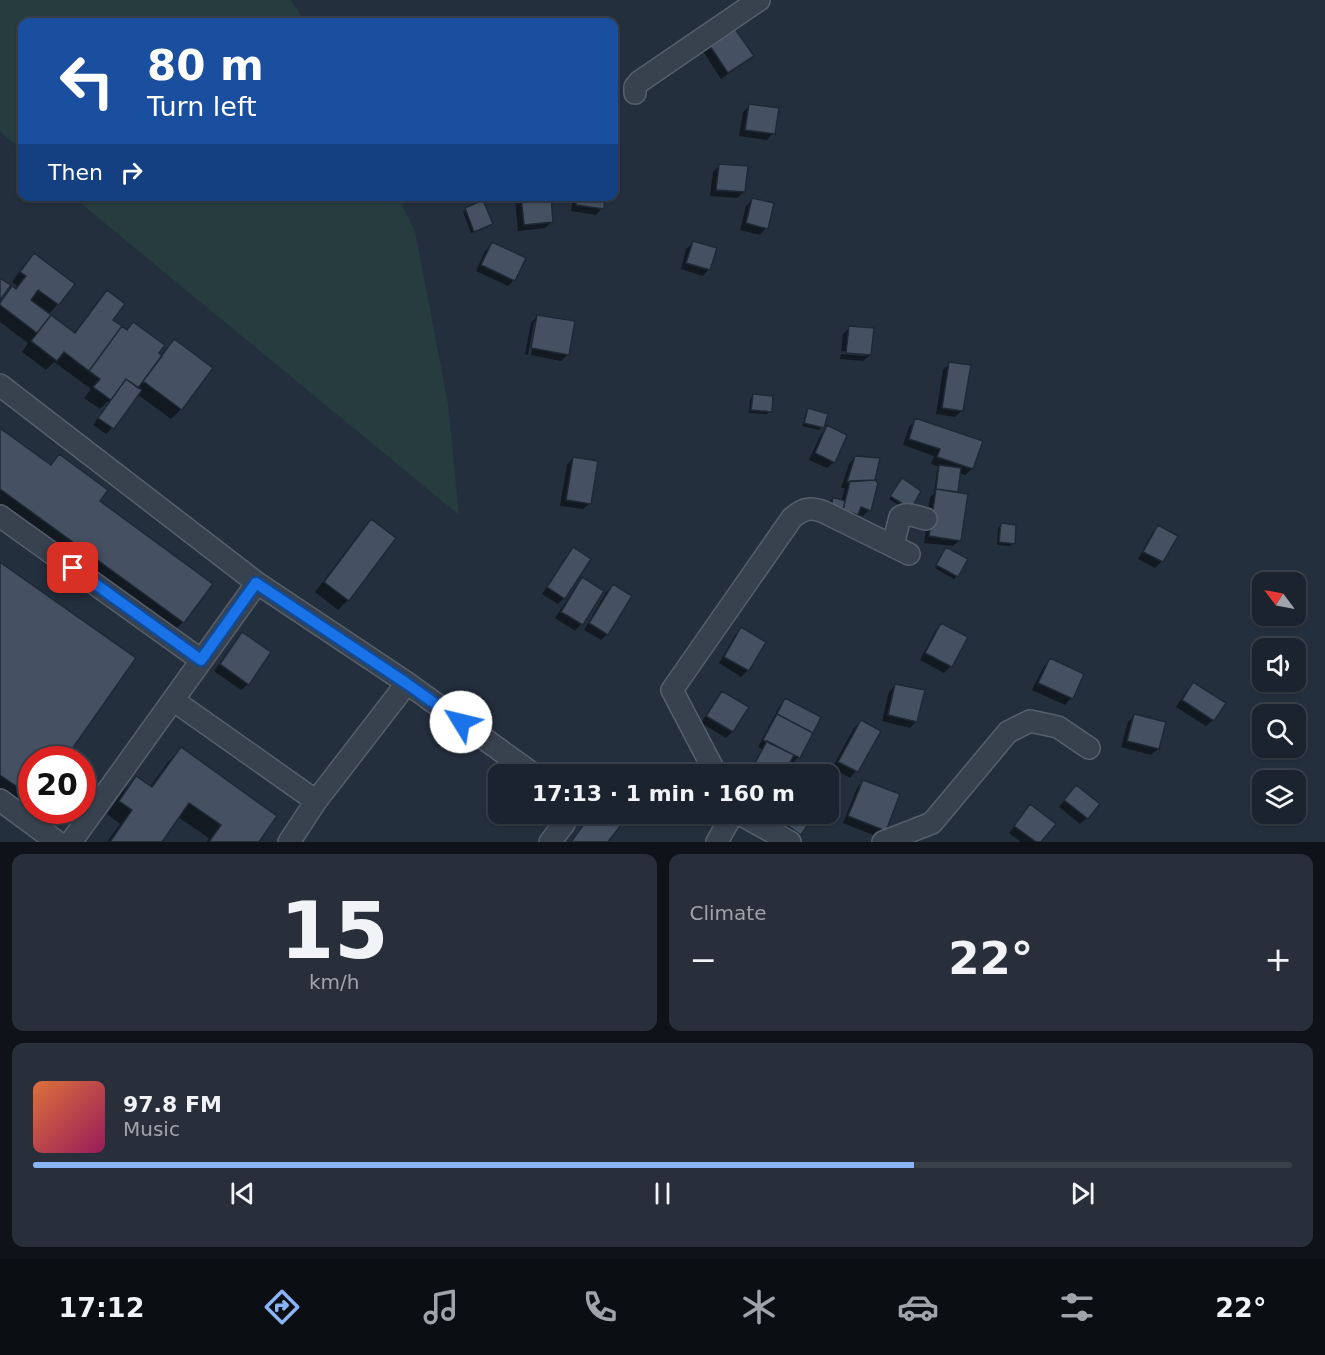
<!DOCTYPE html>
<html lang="en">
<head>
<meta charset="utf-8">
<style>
	body { margin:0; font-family:"DejaVu Sans",sans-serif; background:#282f3a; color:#f1f3f6; height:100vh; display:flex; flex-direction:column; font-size:22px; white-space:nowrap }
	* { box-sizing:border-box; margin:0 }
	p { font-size:20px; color:#a0a4aa }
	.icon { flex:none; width:33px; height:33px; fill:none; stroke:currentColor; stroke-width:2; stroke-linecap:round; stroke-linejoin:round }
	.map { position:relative; height:842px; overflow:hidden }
	.details { display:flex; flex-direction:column; gap:12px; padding:12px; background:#0f1319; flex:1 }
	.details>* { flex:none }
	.hud { position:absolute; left:18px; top:18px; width:600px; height:183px; border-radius:12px; box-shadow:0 2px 4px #0004,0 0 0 2px #39404a; background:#1a4fa0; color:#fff; overflow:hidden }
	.needle { width:39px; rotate:302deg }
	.controls { position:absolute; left:1252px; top:572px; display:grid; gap:12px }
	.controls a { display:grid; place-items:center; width:54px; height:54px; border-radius:12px; background:#1b232e; box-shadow:0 2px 4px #0004,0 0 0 2px #39404a; font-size:30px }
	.speed { position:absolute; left:18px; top:746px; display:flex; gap:12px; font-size:30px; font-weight:700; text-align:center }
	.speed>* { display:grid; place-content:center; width:78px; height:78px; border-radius:50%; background:#1b232e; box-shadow:0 2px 4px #0004,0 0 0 2px #39404a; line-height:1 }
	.speed .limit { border:9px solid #d22; background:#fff; color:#111 }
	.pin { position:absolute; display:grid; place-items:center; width:51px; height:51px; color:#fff; margin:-26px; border-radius:12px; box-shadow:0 3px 9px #0006 }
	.me { position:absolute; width:66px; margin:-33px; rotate:306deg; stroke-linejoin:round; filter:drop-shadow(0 0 4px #0008) }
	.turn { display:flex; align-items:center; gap:21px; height:126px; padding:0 30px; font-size:27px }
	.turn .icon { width:78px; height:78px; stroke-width:2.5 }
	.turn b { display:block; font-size:42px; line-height:51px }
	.then { display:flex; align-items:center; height:57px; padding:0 30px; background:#0003; gap:12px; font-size:22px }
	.big { font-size:45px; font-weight:700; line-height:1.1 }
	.details .card { flex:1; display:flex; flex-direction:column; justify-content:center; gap:9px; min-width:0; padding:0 21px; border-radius:12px; background:#282f3a }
	.details .dial { align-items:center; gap:0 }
	.dial b { font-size:78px; line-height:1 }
	.song { display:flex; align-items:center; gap:18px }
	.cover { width:72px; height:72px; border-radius:9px; background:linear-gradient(135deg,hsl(20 70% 55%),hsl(330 70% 35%)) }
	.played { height:6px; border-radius:3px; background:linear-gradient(90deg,#8ab4f8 70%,#39404a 70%) }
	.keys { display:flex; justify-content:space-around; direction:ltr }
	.heat { display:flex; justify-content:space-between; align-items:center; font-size:33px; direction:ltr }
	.details .tiles { flex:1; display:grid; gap:12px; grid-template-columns:1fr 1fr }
	.card:last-child { grid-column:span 2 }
	.trip { position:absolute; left:488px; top:764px; width:351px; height:60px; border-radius:12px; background:#1b232e; box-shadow:0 2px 4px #0004,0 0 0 2px #39404a; font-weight:700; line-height:60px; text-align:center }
	.menu { display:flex; height:96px; justify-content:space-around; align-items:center; background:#0b0e12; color:#a0a4aa }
	.menu .icon { width:42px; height:42px }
	.menu .active { color:#8ab4f8 }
	.menu b { font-size:27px; color:#f1f3f6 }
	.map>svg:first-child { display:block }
</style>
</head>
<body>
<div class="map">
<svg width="1325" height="842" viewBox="0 0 1325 842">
	<rect width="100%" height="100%" fill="#242f3e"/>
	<path fill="#263c3f" d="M0,0h291l14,22h-283v129l-22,-20z
		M73,197h325l17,34 33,173 11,111z"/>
	<path fill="#0007" d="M709,44l43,11 -7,7 -24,17 -18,-28z
		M749,106l24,27 -6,7 -28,-4 4,-24z
		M720,165l24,27 -7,6 -27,-2 3,-24z
		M516,196h33l3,26 -7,6 -27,3 -3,-33z
		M573,196h31l-2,12 -6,7 -25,-4z
		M752,200l14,28 -6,7 -20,-5 6,-24z
		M466,209l25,15 -3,3 -17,6 -8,-21z
		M693,243l16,26 -6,7 -22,-7 5,-20z
		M492,244l22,36 -6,6 -32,-15 9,-20z
		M34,255l39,29 -15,20 -10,11 26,19 23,-32 10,-10 4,28 49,36 14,-15 7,68 -10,10 -34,-25 -25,34 -6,6 -13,-9 16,-23 -1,-1 -8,8 -16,-11 7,-9 -37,-27 -8,8 -24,-18 6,-9 -28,-21v-42l14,10 3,-4 -5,-4 12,-17z
		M537,316l31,38 -7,7 -30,-6 6,-33h-3l-6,33 -3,-1 6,-31z
		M850,327l20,28 -7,6 -23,-2 1,-5 25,2v-3l-25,-2 2,-17z
		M950,363l12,47 -7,7 -19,-3 7,-44z
		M753,396l17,15 -3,3 -18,-1 1,-14z
		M808,410l14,17 -3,3 -17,-4 4,-13z
		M916,420l65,22 -9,27 -7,6 -6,-2 -3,19 -2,1 6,47 -7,6 -29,-3 6,-46 4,-3 3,-24 3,-3 -9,-3 3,-8 -31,-11 6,-18z
		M828,427l6,35 -7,6 -18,-8 12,-26z
		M0,430l49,36 10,-10 38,45 86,121 -13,13 -170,-124z
		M855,457l14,53 -6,6 -6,-2 -6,6 -22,-10 1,-9 3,-2 8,3 4,-14h-4l8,-24z
		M573,458l17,45 -7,6 -23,-3 7,-41z
		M902,480l5,31 -18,-12z
		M371,521l-23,79 -10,10 -23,-18 46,-61z
		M1001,525l12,18 -3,3 -13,-1 1,-17z
		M1159,527l17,10 -14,24 -7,7 -17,-9 14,-26z
		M573,549l-9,49 -6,6 -16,-10 25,-39z
		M944,552l13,24 -3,3 -19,-11z
		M0,564l63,195h-31v43l-11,10 -21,-15z
		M582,579l20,13 -21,32 -6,7 -20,-13 21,-32z
		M613,585l-6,49 -6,6 -17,-10 22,-38z
		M942,625l9,41 -7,7 -24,-13 15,-29z
		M741,629l23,13 -16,28 -7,7 -22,-14 16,-28z
		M242,634l6,50 -7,6 -27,-19 22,-31z
		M1050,660l32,15 -11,23 -6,7 -33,-15 12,-24z
		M1193,684l20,36 -7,6 -30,-19 11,-17z
		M895,685l21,36 -6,7 -28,-7 7,-29z
		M722,693l25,14 -15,25 -6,6 -25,-15 15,-24z
		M785,700l34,17 -21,40 -6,7 -4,-2 -6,12h-34l14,-25 -4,-2 21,-40z
		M1134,716l24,33 -7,6 -30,-8 7,-25z
		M861,722l18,9 -23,40 -6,7 -18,-10 22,-40z
		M181,749l76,93h-50l2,-4 -31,-21 -18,25h-53l13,-18 -13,-10 16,-23 13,-13 13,10 19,-26z
		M863,782l22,48 -7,7 -35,-14 14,-35z
		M1070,793l17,25 -7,6 -21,-17z
		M1030,806l10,36h-19l-12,-9z
		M774,813h36l-10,21 -7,6 -26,-18z"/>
	<path fill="#455162" stroke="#1f2835" stroke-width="1.5" d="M733,26l21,30 -26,17 -20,-30z
		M749,104l30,4 -4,26 -30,-4z
		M719,164l29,2 -3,26 -29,-2z
		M521,196h30l2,26 -29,3z
		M577,196h28l-1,13 -28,-4z
		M752,198l22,5 -6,26 -22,-6z
		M483,200l10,24 -19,8 -9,-24z
		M693,241l24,7 -7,22 -24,-7z
		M492,242l34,16 -11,23 -34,-16z
		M34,253l41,31 -16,21 -21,-15 -7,10 20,15 -14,18 -37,-28v-5l11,-15 5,4 10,-13 -6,-4z
		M0,278l12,8 -12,17z
		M107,290l18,14 -12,16 9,6 -33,45 -25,-19 -7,9 -26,-20 20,-26 24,18z
		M537,315l38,6 -6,34 -38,-7z
		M133,322l32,23 -6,8 3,3 -24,32 -12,-9 -15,21 -18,-13 7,-8 -11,-8 33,-45 5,4z
		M849,326l25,2 -3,27 -25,-2z
		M174,339l39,29 -31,42 -39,-29z
		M949,362l22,3 -8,46 -21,-3z
		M126,379l16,11 -28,39 -16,-11z
		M753,394l20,2 -1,16 -21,-2z
		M808,408l20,6 -4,14 -20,-5z
		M915,418l68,23 -10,28 -36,-12 3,-8 -31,-10z
		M827,425l20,10 -12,28 -20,-10z
		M0,428l51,37 8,-11 49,36 -8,11 113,83 -29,39 -184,-134z
		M855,456l25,2 -5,22 -28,2z
		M573,457l25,4 -7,43 -25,-4z
		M939,465l22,3 -3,24 -22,-3z
		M902,478l19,13 -10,18 -21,-13z
		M875,480l3,3 -7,28 -10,-4 -3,8 -15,-5 7,-29z
		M936,489l32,5 -7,47 -32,-5z
		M833,497l12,4 -2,9 -12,-3z
		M371,519l25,19 -47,63 -25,-19z
		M1001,523l15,2 -1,19 -16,-2z
		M1158,525l20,11 -15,26 -20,-10z
		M573,547l18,12 -26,40 -18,-12z
		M946,547l22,12 -10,18 -22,-12z
		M0,562l136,96 -71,101h-33v38l-32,-22z
		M582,577l22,14 -21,34 -22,-13z
		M613,584l19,12 -24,39 -19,-12z
		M941,623l27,14 -16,30 -27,-14z
		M741,627l25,15 -17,29 -25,-14z
		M242,632l29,20 -22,33 -29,-21z
		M1050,658l34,16 -11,25 -35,-16z
		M1193,682l33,21 -12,18 -32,-21z
		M895,684l30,6 -8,32 -29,-7z
		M722,691l27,16 -16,25 -27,-16z
		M785,698l36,19 -8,16 -36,-19z
		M777,714l36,19 -13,25 -37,-18z
		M1134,714l32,8 -7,27 -32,-8z
		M861,720l20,11 -23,41 -20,-10z
		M767,741l27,14 -10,19h-35z
		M181,747l96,69 -18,26h-50l12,-17 -32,-22 -27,39h-52l22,-32 -13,-9 17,-25 16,11z
		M863,780l37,14 -14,37 -38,-15z
		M1076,785l24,19 -12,15 -24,-19z
		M1030,804l26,20 -15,18h-5l-22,-16z
		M592,813h38l-22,29h-37z
		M774,813h39l2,1 -14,21 -28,-20z"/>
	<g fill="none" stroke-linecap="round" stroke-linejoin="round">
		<g stroke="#565f6c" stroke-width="24">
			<path id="minor" d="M635,93v-6l4,-5 120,-82
				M0,385l257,198 150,100 126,91
				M0,516l201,144
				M893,545l7,-28c7,-5 17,0 26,2
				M173,700l143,101
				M716,774l-44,-84 120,-172c12,-10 18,-11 32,-6l85,42
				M0,800l57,42
				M738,813l52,29
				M71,842l186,-259
				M289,842l27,-41 91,-118
				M550,842l14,-18 1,-11
				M717,842l16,-29
				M883,842l49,-19 76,-91 22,-11 28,6 31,21"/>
		</g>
		<use href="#minor" stroke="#38414e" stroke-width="21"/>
	</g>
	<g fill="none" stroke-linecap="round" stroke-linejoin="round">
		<g stroke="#114b97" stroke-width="15">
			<path id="route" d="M73,568l128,92 55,-77 150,100 55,39"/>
		</g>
		<use href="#route" stroke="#1a73e8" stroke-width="10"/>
	</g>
</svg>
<div class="controls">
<a><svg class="needle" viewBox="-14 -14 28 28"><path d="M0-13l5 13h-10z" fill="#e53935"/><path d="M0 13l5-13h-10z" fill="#a0a4aa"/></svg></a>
<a><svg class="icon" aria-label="sound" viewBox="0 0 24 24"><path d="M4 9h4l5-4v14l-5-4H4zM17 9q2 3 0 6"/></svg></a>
<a><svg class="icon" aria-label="search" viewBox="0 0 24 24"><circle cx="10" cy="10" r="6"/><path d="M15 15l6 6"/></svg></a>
<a><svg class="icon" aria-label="layers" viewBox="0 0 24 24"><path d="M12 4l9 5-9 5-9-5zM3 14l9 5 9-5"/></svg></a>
</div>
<div class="speed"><div class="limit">20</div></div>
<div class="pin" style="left:73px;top:568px;background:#d93025"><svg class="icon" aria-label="arrive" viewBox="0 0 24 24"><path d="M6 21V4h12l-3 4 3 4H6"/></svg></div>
<svg class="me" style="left:461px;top:722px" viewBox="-20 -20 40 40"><circle r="19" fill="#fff"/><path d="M0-13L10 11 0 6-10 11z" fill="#1a73e8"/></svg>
<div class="trip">17:13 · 1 min · 160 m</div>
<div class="hud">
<div class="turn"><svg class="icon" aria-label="left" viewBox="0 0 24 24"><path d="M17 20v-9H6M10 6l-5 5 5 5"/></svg><div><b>80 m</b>Turn left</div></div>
<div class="then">Then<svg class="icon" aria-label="right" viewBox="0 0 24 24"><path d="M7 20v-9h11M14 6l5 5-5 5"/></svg></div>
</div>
</div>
<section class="details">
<div class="tiles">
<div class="card dial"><b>15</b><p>km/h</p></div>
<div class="card"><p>Climate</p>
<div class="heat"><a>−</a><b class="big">22°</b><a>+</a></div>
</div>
<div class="card">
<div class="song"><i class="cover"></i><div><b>97.8 FM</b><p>Music</p></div></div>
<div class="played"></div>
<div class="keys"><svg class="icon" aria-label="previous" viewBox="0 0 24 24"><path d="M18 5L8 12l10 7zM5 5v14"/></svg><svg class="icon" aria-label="pause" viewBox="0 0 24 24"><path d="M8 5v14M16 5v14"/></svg><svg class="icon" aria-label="next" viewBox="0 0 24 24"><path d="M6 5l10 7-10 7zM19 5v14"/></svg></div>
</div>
</div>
</section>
<nav class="menu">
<b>17:12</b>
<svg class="icon active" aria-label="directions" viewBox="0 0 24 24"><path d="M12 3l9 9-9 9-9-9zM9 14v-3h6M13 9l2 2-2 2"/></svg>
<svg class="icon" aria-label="music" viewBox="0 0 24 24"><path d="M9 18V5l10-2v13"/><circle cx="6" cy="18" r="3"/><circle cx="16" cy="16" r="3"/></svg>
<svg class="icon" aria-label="phone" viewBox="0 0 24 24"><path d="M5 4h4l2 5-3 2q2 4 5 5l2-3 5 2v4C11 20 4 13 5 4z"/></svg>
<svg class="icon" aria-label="climate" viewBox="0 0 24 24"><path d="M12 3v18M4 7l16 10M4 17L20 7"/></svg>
<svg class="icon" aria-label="car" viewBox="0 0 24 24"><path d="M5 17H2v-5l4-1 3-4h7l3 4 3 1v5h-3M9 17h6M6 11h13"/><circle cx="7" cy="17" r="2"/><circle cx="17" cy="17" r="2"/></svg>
<svg class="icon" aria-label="filters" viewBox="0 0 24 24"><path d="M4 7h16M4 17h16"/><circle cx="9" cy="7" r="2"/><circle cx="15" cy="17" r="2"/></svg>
<b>22°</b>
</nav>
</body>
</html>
